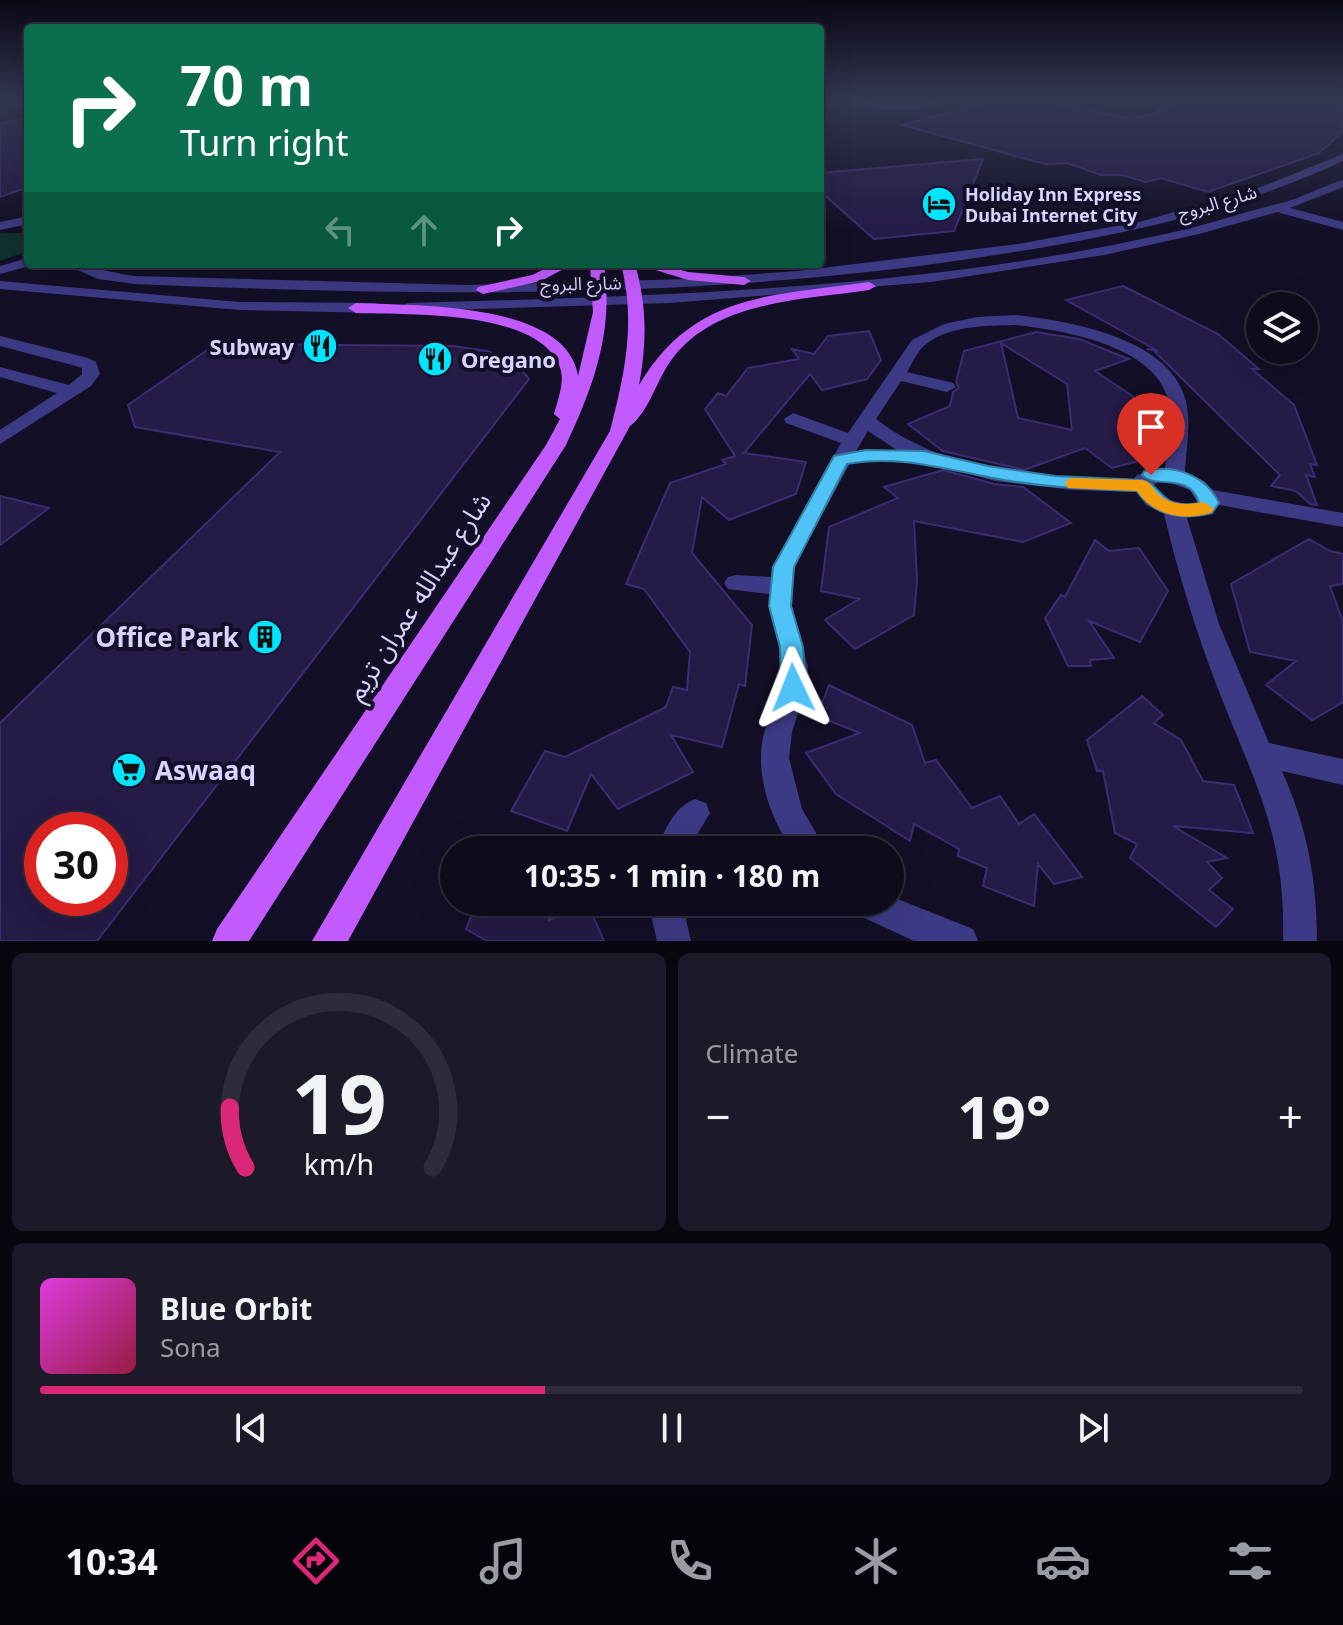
<!DOCTYPE html>
<html lang="en">
<head>
<meta charset="utf-8">
<style>
	body { margin:0; font-family:"Noto Sans","Noto Sans Arabic",sans-serif; background:#1c1929; color:#f1f3f6; height:100vh; display:flex; flex-direction:column; font-size:30px; white-space:nowrap }
	* { box-sizing:border-box; margin:0 }
	p { font-size:26px; color:#9b9ba3 }
	.icon { flex:none; width:44px; height:44px; fill:none; stroke:currentColor; stroke-width:2; stroke-linecap:round; stroke-linejoin:round }
	.map { position:relative; height:941px; overflow:hidden }
	.side { display:flex; flex-direction:column; gap:12px; padding:12px; background:#08060f; flex:1 }
	.side>* { flex:none }
	.banner { position:absolute; left:24px; top:24px; width:800px; height:244px; border-radius:8px; box-shadow:0 8px 32px #0002,0 0 0 2px #2e2b3b; background:#0b6e4f; color:#fff; overflow:hidden }
	.tools { position:absolute; left:1246px; top:292px; display:grid; gap:16px }
	.tools a { display:grid; place-items:center; width:72px; height:72px; border-radius:50%; background:#0e0b1c; box-shadow:0 8px 32px #0002,0 0 0 2px #2e2b3b; font-size:40px }
	.speed { position:absolute; left:24px; top:812px; display:flex; gap:16px; font-size:40px; font-weight:700; text-align:center }
	.speed>* { display:grid; place-content:center; width:104px; height:104px; border-radius:50%; background:#0e0b1c; box-shadow:0 8px 32px #0002,0 0 0 2px #2e2b3b; line-height:1 }
	.speed .limit { border:12px solid #d22; background:#fff; color:#111 }
	.pin { position:absolute; display:grid; place-items:center; width:68px; height:68px; color:#fff; margin:-82px -34px; border-radius:50% 50% 50% 0; rotate:-45deg; box-shadow:0 0 8px #0007 }
	.pin .icon { rotate:45deg }
	.me { position:absolute; width:88px; margin:-44px; rotate:358deg; stroke-linejoin:round; filter:drop-shadow(0 0 6px #0008) }
	.turn { display:flex; align-items:center; gap:28px; height:168px; padding:0 24px; font-size:36px }
	.turn .icon { width:104px; height:104px; stroke-width:2.5 }
	.turn b { display:block; font-size:56px; line-height:68px }
	.lanes { display:flex; align-items:center; height:76px; padding:0 24px; background:#0003; justify-content:center; gap:40px; direction:ltr }
	.lanes .off { opacity:.35 }
	.big { font-size:60px; font-weight:700; line-height:1.1 }
	.side .widget { flex:1; display:flex; flex-direction:column; justify-content:center; gap:12px; min-width:0; padding:0 28px; border-radius:12px; background:#1c1929 }
	.side .dial { align-items:center; gap:0 }
	.dial svg { height:208px; overflow:visible; fill:none; stroke:#2e2b3b; stroke-width:7; stroke-linecap:round; text-anchor:middle }
	.dial text { fill:#f1f3f6; stroke:none }
	.song { display:flex; align-items:center; gap:24px }
	.cover { width:96px; height:96px; border-radius:12px; background:linear-gradient(135deg,hsl(300 70% 55%),hsl(340 70% 35%)) }
	.played { height:8px; border-radius:4px; background:linear-gradient(90deg,#db2777 40%,#2e2b3b 40%) }
	.keys { display:flex; justify-content:space-around; direction:ltr }
	.heat { display:flex; justify-content:space-between; align-items:center; font-size:44px; direction:ltr }
	.side .tiles { flex:1; display:grid; gap:12px; grid-template-columns:1fr 1fr }
	.widget:last-child { grid-column:span 2 }
	.trip { position:absolute; left:440px; top:836px; width:464px; height:80px; border-radius:40px; background:#0e0b1c; box-shadow:0 8px 32px #0002,0 0 0 2px #2e2b3b; font-weight:700; line-height:80px; text-align:center }
	.menu { display:flex; height:128px; justify-content:space-around; align-items:center; background:#06040b; color:#9b9ba3 }
	.menu .icon { width:56px; height:56px }
	.menu .selected { color:#db2777 }
	.menu b { font-size:36px; color:#f1f3f6 }
	.map>svg:first-child { display:block }
</style>
</head>
<body>
<div class="map">
<svg width="1343" height="941" viewBox="0 0 1343 941">
	<rect width="100%" height="100%" fill="#130f26"/>
	<path fill="#12302f" d="M0,233h28v18l-28,10z"/>
	<path fill="#241b47" stroke="#3b2d73" stroke-width="2" fill-rule="evenodd" d="M997,99h43l90,20 25,-6 24,-14h164v32l-24,22 -111,39 -47,-14 -15,4 -24,-7h-21l-34,-12 -22,1 -143,-39z
		M28,116v71l-28,10v-73z
		M983,159l-29,72 -80,8 -54,-48v-18z
		M1123,286l95,48 41,35h-7l42,36 23,60 -7,-1 5,13 -9,-2 11,30 -7,-1 -14,-13 -25,-5 9,-11 -127,-125 -6,-1 11,2 -92,-51z
		M869,331l12,29 -14,19 -45,11 -12,-16 -66,79 62,9 -10,32 -67,26 -27,-23 -10,56 60,72 -7,61 -6,-2 -17,63 -51,-12 22,37 -75,37 -27,-35 -24,57 -56,-20 34,-60 20,6 101,-50 7,-20 14,3 3,-38 -46,-63 -18,-5 44,-101 56,-19 -4,-4 13,-4 -30,-47 13,-16 8,3 22,-28 51,-9 -7,-10 22,5 14,-18z
		M1036,332l43,7 50,20 -34,12 51,34 8,52 -42,11 -27,-20 -61,22 -81,-19 -35,-27 42,-18 3,-14 6,-4 -3,-6 8,-31zM1001,343l66,41 5,46 -54,-12z
		M216,344l237,2 34,5 26,8 16,20 -432,562h-97v-218l280,-271 -145,-25 -7,-22zM42,830h68v68h-68z
		M943,470l51,14 29,3 48,36 -48,19 -109,-21 3,59 -3,35 -59,34 -30,-29 34,-21 -38,-8 8,-64 69,-29 -14,-11z
		M0,496l49,12 -49,37z
		M1309,539l21,12 13,3v30l-13,2 13,36v80l-31,18 -46,-35 30,-24 -46,-9 -19,-68z
		M1095,540l14,11 30,-3 29,43 -28,51 -51,-21 25,37 -24,2 1,6h-23l-23,-48 16,-23 4,2z
		M829,685l83,40 13,38 11,-3 36,48 28,-12 19,28 15,-10 48,63 -28,7 -16,-20 -4,42 -51,-20 4,-18 -29,-12 1,-7 -45,-25 -4,17 -74,-47 -30,-41 54,-20 -43,-17z
		M1142,696l21,19 -9,8 27,17 22,41 31,4 19,48 -80,-7 54,32 -20,4 15,16 -13,12 24,19 -17,18 -86,-69 7,-14 -22,-11 -12,-62h-6l-10,-31z
		M477,902h66l6,18 38,-18 17,39h-117l-21,-12z"/>
	<g fill="none" stroke-linecap="round" stroke-linejoin="round">
		<path fill="#3d3a85" fill-rule="evenodd" d="M853,99l48,6 48,-6c-26,14 -71,16 -96,0z
			M1343,154v7c-118,55 -245,79 -374,98 -277,41 -556,37 -835,25l-36,-5 -34,-15c24,0 46,9 70,12l333,9 221,-6 110,-8 220,-27 125,-23 118,-34z
			M1343,180v7l-53,21 53,14v8l-66,-18 -78,22 -95,21 -173,27 -261,21 -262,8 -7,-4 7,-4c253,-7 509,-13 757,-69 39,-8 79,-22 116,-31 21,-5 41,-17 62,-23z
			M28,216v8l-28,6v-8z
			M28,258v6l5,1 -33,9v-8z
			M0,281l240,21 136,1 8,5 -8,5 -136,-3 -240,-21z
			M1015,315c53,6 152,22 170,83 7,24 1,50 0,74l19,9 9,9 130,23v14l-124,-22 -6,8 -26,5 32,106 50,119 74,16v26l-61,-14c25,56 35,109 35,170h-34c3,-106 -28,-157 -65,-252 -22,-57 -40,-116 -54,-175l-18,-9 -10,-13 -63,-2 -78,-9 -76,-21 -69,3 -56,104 -2,39 16,61 -2,21 -14,44 -3,26 13,51 24,41h-59l5,-11 11,-4c-18,-31 -29,-74 -17,-108 6,-19 17,-40 16,-60 -1,-25 -15,-48 -13,-73l-41,-5 -4,-6 4,-6 8,-2 35,2 1,-10 69,-124 -55,-20 -2,-4 9,-6 55,20 64,-93 32,-16 33,-7zM1015,325c46,5 140,20 153,75 5,22 0,46 -3,68l-28,7 -3,4c-88,-2 -186,-4 -258,-60l25,-38 46,11 9,-5 -3,-4 -46,-11c5,-8 10,-20 17,-26 24,-21 61,-20 91,-21zM868,431l29,19 -41,1zM1162,480l28,10 8,13c-19,2 -33,-2 -46,-17z
			M0,336l88,22 8,4 4,12 -9,12 -91,58v-14l57,-37 -57,-16v-10l69,18 13,-11v-6l-6,-2 -76,-20z
			M695,799l11,4 4,10 -22,37h-32c9,-20 18,-43 39,-51z
			M890,896l83,33 5,12h-64l-58,-27 -5,-12h39z
			M648,902h34l9,39h-34z"/>
		<path fill="#c25bff" fill-rule="evenodd" d="M555,264h18l-32,17 -58,13 -7,-4 2,-3 54,-12z
			M590,264h14c10,67 -10,121 -38,181l-317,496h-37l5,-12 329,-484 14,-26 -6,-5c4,-15 12,-34 5,-49 -24,-56 -152,-50 -203,-52l-8,-5 8,-5c57,3 211,-2 222,73l15,-64z
			M621,264h14c12,42 12,79 4,121 55,-93 134,-89 230,-103l7,4 -7,4c-66,10 -153,10 -197,69 -15,20 -23,53 -42,67l-282,515h-36l298,-510c15,-58 26,-108 11,-167z
			M636,264h23l29,8 56,5 7,4 -7,4 -56,-5z"/>
	</g>
	<linearGradient id="sky" x2="0" y2="1"><stop stop-color="#0a0815"/><stop offset="0.43" stop-color="#333752"/><stop offset="1" stop-color="#333752" stop-opacity="0"/></linearGradient>
	<rect width="1343" height="231" fill="url(#sky)"/>
	<path fill="#4fc3f7" stroke="#337fa1" stroke-width="2" d="M866,450l58,1 64,15 67,10 87,4c22,5 17,31 57,23 -10,-32 -42,-13 -57,-28l2,-4c30,-7 62,4 75,32l-7,10c-28,7 -58,4 -75,-22 -50,-2 -100,-4 -149,-14 -48,-9 -92,-22 -141,-13l-53,103 -3,39 12,41 3,41 -4,7 -9,3 -8,-3 -4,-7 -1,-41 -11,-41 4,-39 61,-111z"/>
	<path fill="#f59e0b" d="M1074,478l68,2c10,2 9,7 15,13 13,13 31,12 47,9l10,7 -3,4c-28,8 -57,3 -74,-22l-69,-3 -3,-5 3,-4z"/>
	<defs>
		<g id="hotel-disc" transform="scale(1.8)"><circle r="9.5" fill="#00e5ff" stroke="#130f26"/><path d="M-6-4.5h1.5V1H6V5H4.5V3h-9V5H-6ZM-4 0a1.8 1.8 0 1 1 3.6 0ZM.5 0V-2.5h3Q6-2.5 6 0Z" fill="#111"/></g>
		<g id="restaurant-disc" transform="scale(1.8)"><circle r="9.5" fill="#00e5ff" stroke="#130f26"/><path d="M-5-6h1v4h1v-4h1v4h1v-4h1v5L-1.5 .5V6h-2V.5L-5-1ZM5-6V6H3V1.5H1.5Q1.5-4 5-6Z" fill="#111"/></g>
		<g id="building-disc" transform="scale(1.8)"><circle r="9.5" fill="#00e5ff" stroke="#130f26"/><path d="M-4-6H4V6H1V3H-1V6H-4ZM-2.5-4.3h1.7v1.8h-1.7ZM.8-4.3h1.7v1.8H.8ZM-2.5-1h1.7V.8h-1.7ZM.8-1h1.7V.8H.8Z" fill="#111"/></g>
		<g id="supermarket-disc" transform="scale(1.8)"><circle r="9.5" fill="#00e5ff" stroke="#130f26"/><path d="M-6-5.5h2.5l.6 2H6L4.5 2H-2.5L-4.4-4H-6ZM-1.5 3.2a1.3 1.3 0 1 0 .1 0ZM3 3.2a1.3 1.3 0 1 0 .1 0Z" fill="#111"/></g>
	</defs>
	<g fill-rule="evenodd">
		<use href="#hotel-disc" x="939" y="204"/>
		<use href="#restaurant-disc" x="320" y="346"/>
		<use href="#restaurant-disc" x="435" y="359"/>
		<use href="#building-disc" x="265" y="637"/>
		<use href="#supermarket-disc" x="129" y="770"/>
	</g>
	<g text-anchor="middle" dominant-baseline="central" stroke-width="8" stroke-linejoin="round" paint-order="stroke">
		<g font-size="18" font-weight="bold" fill="#d9d4ff" stroke="#130f26" text-anchor="start">
			<text x="965" y="194">Holiday Inn Express<tspan x="965" dy="21">Dubai Internet City</tspan></text>
		</g>
		<g font-size="18" fill="#d9d4ff" stroke="#130f26">
			<text transform="translate(1217 202) rotate(-16)">شارع البروج</text>
			<text transform="translate(581 283) rotate(-1)">شارع البروج</text>
		</g>
		<g font-size="22" font-weight="bold" fill="#d9d4ff" stroke="#130f26" text-anchor="end">
			<text x="294" y="346">Subway</text>
			<text x="461" y="359" text-anchor="start">Oregano</text>
		</g>
		<g font-size="26" fill="#d9d4ff" stroke="#130f26">
			<text transform="translate(418 596) rotate(-57)">شارع عبدالله عمران تريم</text>
		</g>
		<g font-size="26" font-weight="bold" fill="#d9d4ff" stroke="#130f26" text-anchor="end">
			<text x="239" y="637">Office Park</text>
			<text x="155" y="770" text-anchor="start">Aswaaq</text>
		</g>
	</g>
</svg>
<div class="tools">
<a><svg class="icon" aria-label="layers" viewBox="0 0 24 24"><path d="M12 4l9 5-9 5-9-5zM3 14l9 5 9-5"/></svg></a>
</div>
<div class="speed"><div class="limit">30</div></div>
<div class="pin" style="left:1151px;top:475px;background:#d93025"><svg class="icon" aria-label="arrive" viewBox="0 0 24 24"><path d="M6 21V4h12l-3 4 3 4H6"/></svg></div>
<svg class="me" style="left:793px;top:688px" viewBox="-20 -20 40 40"><path d="M0-17L14 15 0 8-14 15z" fill="#4fc3f7" stroke="#fff" stroke-width="4"/></svg>
<div class="trip">10:35 · 1 min · 180 m</div>
<div class="banner">
<div class="turn"><svg class="icon" aria-label="right" viewBox="0 0 24 24"><path d="M7 20v-9h11M14 6l5 5-5 5"/></svg><div><b>70 m</b>Turn right</div></div>
<div class="lanes"><svg class="icon off" aria-label="left" viewBox="0 0 24 24"><path d="M17 20v-9H6M10 6l-5 5 5 5"/></svg><svg class="icon off" aria-label="ahead" viewBox="0 0 24 24"><path d="M12 20V5M6 11l6-6 6 6"/></svg><svg class="icon" aria-label="right" viewBox="0 0 24 24"><path d="M7 20v-9h11M14 6l5 5-5 5"/></svg></div>
</div>
</div>
<section class="side">
<div class="tiles">
<div class="widget dial"><svg viewBox="0 0 100 80">
<path d="M14 69A42 42 0 1 1 86 69"/>
<path d="M14 69A42 42 0 0 1 8 46" stroke="#db2777"/>
<text x="50" y="56" font-size="32" font-weight="700">19</text>
<text x="50" y="72" font-size="11">km/h</text>
</svg></div>
<div class="widget"><p>Climate</p>
<div class="heat"><a>−</a><b class="big">19°</b><a>+</a></div>
</div>
<div class="widget">
<div class="song"><i class="cover"></i><div><b>Blue Orbit</b><p>Sona</p></div></div>
<div class="played"></div>
<div class="keys"><svg class="icon" aria-label="previous" viewBox="0 0 24 24"><path d="M18 5L8 12l10 7zM5 5v14"/></svg><svg class="icon" aria-label="pause" viewBox="0 0 24 24"><path d="M8 5v14M16 5v14"/></svg><svg class="icon" aria-label="next" viewBox="0 0 24 24"><path d="M6 5l10 7-10 7zM19 5v14"/></svg></div>
</div>
</div>
</section>
<nav class="menu">
<b>10:34</b>
<svg class="icon selected" aria-label="directions" viewBox="0 0 24 24"><path d="M12 3l9 9-9 9-9-9zM9 14v-3h6M13 9l2 2-2 2"/></svg>
<svg class="icon" aria-label="music" viewBox="0 0 24 24"><path d="M9 18V5l10-2v13"/><circle cx="6" cy="18" r="3"/><circle cx="16" cy="16" r="3"/></svg>
<svg class="icon" aria-label="phone" viewBox="0 0 24 24"><path d="M5 4h4l2 5-3 2q2 4 5 5l2-3 5 2v4C11 20 4 13 5 4z"/></svg>
<svg class="icon" aria-label="climate" viewBox="0 0 24 24"><path d="M12 3v18M4 7l16 10M4 17L20 7"/></svg>
<svg class="icon" aria-label="car" viewBox="0 0 24 24"><path d="M5 17H2v-5l4-1 3-4h7l3 4 3 1v5h-3M9 17h6M6 11h13"/><circle cx="7" cy="17" r="2"/><circle cx="17" cy="17" r="2"/></svg>
<svg class="icon" aria-label="filters" viewBox="0 0 24 24"><path d="M4 7h16M4 17h16"/><circle cx="9" cy="7" r="2"/><circle cx="15" cy="17" r="2"/></svg>
</nav>
</body>
</html>
